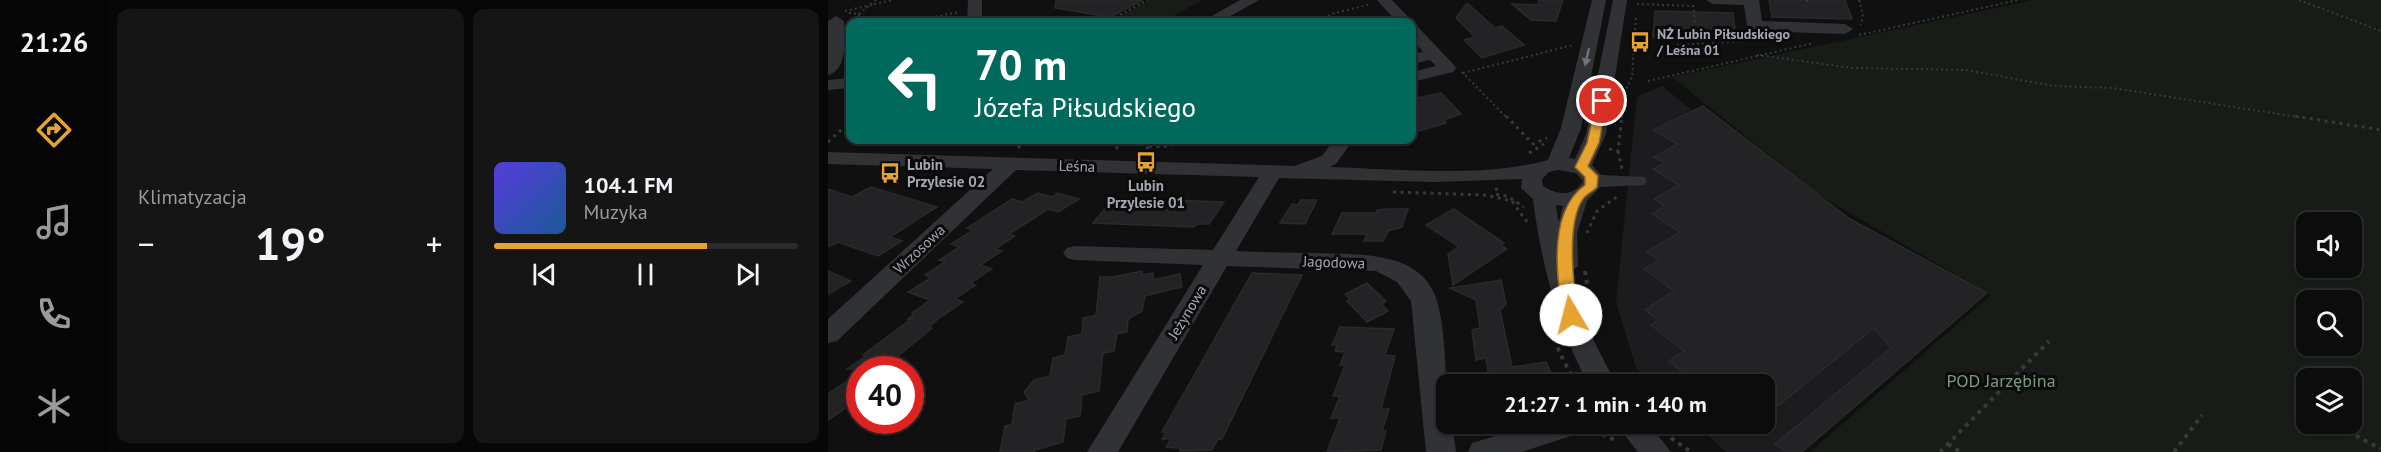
<!DOCTYPE html>
<html lang="pl">
<head>
<meta charset="utf-8">
<style>
	body { margin:0; font-family:"PT Sans",sans-serif; background:#151516; color:#f1f3f6; height:100vh; display:flex; flex-direction:column; font-size:22px; white-space:nowrap }
	* { box-sizing:border-box; margin:0 }
	p { font-size:20px; color:#9a9b9d }
	.icon { flex:none; width:33px; height:33px; fill:none; stroke:currentColor; stroke-width:2; stroke-linecap:round; stroke-linejoin:round }
	.map { position:relative; flex:1; overflow:hidden }
	.sheet { display:flex; flex-direction:column; gap:9px; padding:9px; background:#070707; width:720px }
	.sheet>* { flex:none }
	.top-card { position:absolute; left:18px; top:18px; width:570px; height:126px; border-radius:12px; box-shadow:0 2px 4px #0004,0 0 0 2px #2c2c2e; background:#00695c; color:#fff; overflow:hidden }
	.controls { position:absolute; left:1468px; top:212px; display:grid; gap:12px }
	.controls a { display:grid; place-items:center; width:66px; height:66px; border-radius:12px; background:#0c0c0d; box-shadow:0 2px 4px #0004,0 0 0 2px #2c2c2e; font-size:30px }
	.speed { position:absolute; left:18px; top:356px; display:flex; gap:12px; font-size:30px; font-weight:700; text-align:center }
	.speed>* { display:grid; place-content:center; width:78px; height:78px; border-radius:50%; background:#0c0c0d; box-shadow:0 2px 4px #0004,0 0 0 2px #2c2c2e; line-height:1 }
	.speed .limit { border:9px solid #d22; background:#fff; color:#111 }
	.pin { position:absolute; display:grid; place-items:center; width:51px; height:51px; color:#fff; margin:-26px; border:3px solid #fff; border-radius:50%; box-shadow:0 2px 6px #0007 }
	.me { position:absolute; width:66px; margin:-33px; rotate:352deg; stroke-linejoin:round; filter:drop-shadow(0 0 4px #0008) }
	.turn { display:flex; align-items:center; gap:21px; height:126px; padding:0 30px; font-size:27px }
	.turn .icon { width:78px; height:78px; stroke-width:2.5 }
	.turn b { display:block; font-size:42px; line-height:51px }
	.big { font-size:45px; font-weight:800; line-height:1.1 }
	.sheet .card { flex:1; display:flex; flex-direction:column; justify-content:center; gap:9px; min-width:0; padding:0 21px; border-radius:12px; background:#151516 }
	.song { display:flex; align-items:center; gap:18px }
	.cover { width:72px; height:72px; border-radius:9px; background:linear-gradient(135deg,hsl(250 70% 55%),hsl(210 70% 35%)) }
	.played { height:6px; border-radius:3px; background:linear-gradient(90deg,#e7a332 70%,#2c2c2e 70%) }
	.keys { display:flex; justify-content:space-around; direction:ltr }
	.heat { display:flex; justify-content:space-between; align-items:center; font-size:33px; direction:ltr }
	.sheet .tiles { flex:1; display:grid; gap:9px; grid-template-columns:repeat(2,1fr) }
	.trip { position:absolute; left:608px; top:374px; width:339px; height:60px; border-radius:12px; background:#0c0c0d; box-shadow:0 2px 4px #0004,0 0 0 2px #2c2c2e; font-weight:800; line-height:60px; text-align:center }
	main { display:flex; flex:1; min-height:0 }
	.menu { display:flex; flex-direction:column; width:108px; justify-content:space-around; align-items:center; background:#050505; color:#9a9b9d }
	.menu .icon { width:42px; height:42px }
	.menu .on { color:#e7a332 }
	.menu b { font-size:27px; color:#f1f3f6 }
	.map>svg:first-child { display:block }
</style>
</head>
<body>
<main>
<nav class="menu">
<b>21:26</b>
<svg class="icon on" aria-label="directions" viewBox="0 0 24 24"><path d="M12 3l9 9-9 9-9-9zM9 14v-3h6M13 9l2 2-2 2"/></svg>
<svg class="icon" aria-label="music" viewBox="0 0 24 24"><path d="M9 18V5l10-2v13"/><circle cx="6" cy="18" r="3"/><circle cx="16" cy="16" r="3"/></svg>
<svg class="icon" aria-label="phone" viewBox="0 0 24 24"><path d="M5 4h4l2 5-3 2q2 4 5 5l2-3 5 2v4C11 20 4 13 5 4z"/></svg>
<svg class="icon" aria-label="climate" viewBox="0 0 24 24"><path d="M12 3v18M4 7l16 10M4 17L20 7"/></svg>
</nav>
<section class="sheet">
<div class="tiles">
<div class="card"><p>Klimatyzacja</p>
<div class="heat"><a>−</a><b class="big">19°</b><a>+</a></div>
</div>
<div class="card">
<div class="song"><i class="cover"></i><div><b>104.1 FM</b><p>Muzyka</p></div></div>
<div class="played"></div>
<div class="keys"><svg class="icon" aria-label="previous" viewBox="0 0 24 24"><path d="M18 5L8 12l10 7zM5 5v14"/></svg><svg class="icon" aria-label="pause" viewBox="0 0 24 24"><path d="M8 5v14M16 5v14"/></svg><svg class="icon" aria-label="next" viewBox="0 0 24 24"><path d="M6 5l10 7-10 7zM19 5v14"/></svg></div>
</div>
</div>
</section>
<div class="map">
<svg width="1553" height="452" viewBox="0 0 1553 452">
	<rect width="100%" height="100%" fill="#101011"/>
	<path fill="#1c1c1e" d="M834,86l139,111 168,96 -186,159h-57l-31,-29h69v-39h-111l-17,-16 -20,-66 21,-205z"/>
	<path fill="#171c17" fill-rule="evenodd" d="M322,0h52l-39,22h-54z
		M1205,0h348v452h-571l181,-157 -175,-102 -144,-116zM1479,222h45v45h-45zM1479,300h45v45h-45zM1479,378h45v45h-45z"/>
	<path fill="#232325" stroke="#2a2a2d" stroke-width="1.5" d="M228,0h87l-33,17 -55,-9z
		M711,0h24l-7,21 -25,-1 -19,-16 26,1z
		M941,0h76l7,19 -80,-2z
		M639,3l28,25 7,-2 22,19 -42,13 -18,-18 11,-3 -19,-19z
		M827,11l78,2 3,26 -83,-2z
		M613,93l20,21 -17,6 2,3 -27,8 -7,-8v-24z
		M875,106l147,113 137,74 -185,159h-17l-10,-8 116,-96 -17,-20 -110,89v-33h-66l-29,-23 15,-10 -33,-26 7,-5 -13,-10 29,-19 -30,-22 15,-9 -12,-8 33,-20 -28,-18 13,-8 -11,-7 25,-14 -26,-16 12,-6 -11,-6 24,-13 -25,-14z
		M43,187l66,20 -47,30 12,4 -24,15 -40,-14 -10,5v-58l24,8z
		M210,193l14,4 5,-4 22,6 -21,13 -10,-3 -39,25 6,2 -20,13 7,2 -22,14 12,4 -22,14 6,2 -21,14 8,3 -25,17 -9,8 3,1 -35,29 -18,12h-32l19,-13 -3,-1 48,-36h-3l5,-4 -1,-2 18,-13 -22,-8 23,-14 -6,-3 20,-13 -6,-2 21,-13 -9,-3 22,-14 -6,-2 45,-29 10,3z
		M285,199l56,1 55,2 -15,22h-12l-3,3 -101,-4z
		M473,200h16l-12,24 -25,-1 12,-19 6,1z
		M561,209h19l-6,18 -14,4 -5,10h-19l3,-7h-35l10,-21h34l1,-3z
		M626,209l50,34 -3,2 6,4 -54,36 -5,-31 11,-7 -33,-22z
		M0,271l23,10 -23,13z
		M314,271v4l11,-2v7l27,-6 2,13 -37,9 -3,15 -14,8 -1,13 -10,2 -3,17 -11,2 -4,38 -17,4 -2,21 -14,3 -3,23 -28,8 -1,2h-34l5,-26 7,-2 3,-20 14,-4 -5,-8 10,-12 16,-4 3,-18 12,-3 3,-18 14,-3 1,-16 13,-3 4,-38h13z
		M424,273l50,2 -80,164h-4l-6,11 -32,1 -1,-3 -13,-1 5,-8h-9l4,-7h-4z
		M673,280l5,24 -6,6 12,57 34,-5 10,22h-27l-1,-2 -38,2 -4,-26 -10,2 -4,-30 8,-2 -4,-28 -26,-12z
		M539,283l19,18 -5,3 7,7 -21,11 -20,-21 3,-1 -5,-6z
		M512,327l54,2 -9,26 10,1 -14,53h8l-7,22h4l-5,19 -54,2 13,-34h-9l9,-22h-7l12,-31h-5l5,-13 -10,-1 2,-6h-5z
		M32,373v25l-32,22v-26z"/>
	<g fill="none" stroke-linecap="round" stroke-linejoin="round">
		<path stroke="#37393d" stroke-width="2" stroke-dasharray="2 3" stroke-linecap="butt" d="M979,0l1,3
			M1031,0l4,14 -2,11
			M1471,0l82,31
			M809,4l56,2
			M865,5l2,18
			M17,11l48,-11
			M21,13l10,1v8
			M31,14l17,-14
			M78,22l54,-10
			M279,22l41,-22
			M492,22l11,-8 40,-10
			M1031,35l159,-35
			M849,45l70,-4v-4
			M929,55l96,13 113,2 88,16 59,2 191,30
			M634,72l45,46
			M635,73l110,-28
			M820,81l166,-38
			M794,118l3,-27 7,-14 4,-60"/>
		<path stroke="#37393d" stroke-width="3" stroke-dasharray="3 4.5" stroke-linecap="butt" d="M678,116l27,28 14,-6
			M1467,116l86,14
			M284,140l7,11
			M0,142l22,-20
			M321,146l13,1 37,-7
			M190,148l6,-8
			M781,149l9,2 4,-35
			M790,151l4,18
			M312,153l18,-13
			M701,153l15,-9
			M669,188l-2,6 12,2 17,11
			M565,192l93,3 26,6 15,21
			M759,233l10,-22 21,-15"/>
		<path stroke="#37393d" stroke-width="4" stroke-dasharray="4 5" stroke-linecap="butt" d="M757,271l3,20
			M725,330l6,21 13,26
			M796,377l8,7
			M770,426l5,9 15,6
			M1512,427l41,22
			M843,438l20,14
			M1120,444l12,8
			M1112,452l109,-111
			M1346,452l28,-37"/>
		<path fill="#313236" fill-rule="evenodd" d="M140,0h14v22h-15z
			M412,0h19l-39,22h-19z
			M549,0h15l21,22h-16z
			M764,0h14l-25,128 -12,30 6,1 11,-25 27,-134h14l-21,134 -14,31 9,10 43,2 3,4 -3,4 -44,2 -13,14 -10,32 1,33 -8,7 24,68 22,43h-28c-30,-58 -47,-120 -55,-185l-12,-11 1,-9 -87,3 -156,-4 -43,73c28,1 55,2 82,2 42,2 104,-3 119,48 10,35 9,87 9,122h6l4,29h-30l-15,-151 -14,-19 -21,-11 -149,-5 -109,186h-31l116,-187 -128,-5 -8,-2 -4,-5 4,-5 8,-2 138,4 46,-73 -243,-7 -179,171 -9,2v-24l165,-150 -165,-5v-12l466,14 28,-10 12,-16h19l-17,24 -7,3c69,2 153,11 219,-7l13,-32zM730,170l18,3 7,8c-9,16 -27,14 -40,5l-1,-7 7,-7zM728,205l7,1 -4,15 -1,-1z
			M878,0h53l3,21 83,3 8,5 -8,5 -90,-3 -8,-5 -3,-21 -31,-1z
			M8,16l8,5c1,16 4,49 -16,54v-54z
			M584,25l6,2 35,37 3,4 -3,4 -41,10v-10l24,-6 -6,-6 -18,4v-10l11,-2 -11,-13z
			M22,78v10l-22,2v-10z
			M710,423h53l-5,8 -64,21h-54l4,-9z
			M787,423h33l23,29h-33z"/>
	</g>
	<defs><path id="oneway-solid" d="M-6-.8H1V-3.2L6.5 0L1 3.2V.8H-6Z" transform="scale(1.5)"/></defs>
	<use fill="#6f727a" href="#oneway-solid" transform="translate(759 57) rotate(103)"/>
	<path fill="#e7a332" stroke="#966a20" stroke-width="1.5" d="M774,97l5,4 -8,42 -11,23 10,10 -1,11c-3,4 -11,7 -14,12 -17,24 -10,88 -4,116l-8,6 -8,-6c-7,-38 -15,-104 22,-130v-8l-10,-10 12,-24 9,-42z"/>
	<defs>
		<g id="bus-bare" transform="scale(1.62)"><path d="M-5-6H5V4H4V6H2V4H-2V6H-4V4H-5ZM-3.5-4V0h7V-4ZM-3.5 1.2v1.5H-2V1.2ZM2 1.2v1.5H3.5V1.2Z" fill="#e7a332" stroke="#0b0b0c" stroke-width="2.5" paint-order="stroke"/></g>
	</defs>
	<g fill-rule="evenodd">
		<use href="#bus-bare" x="812" y="42"/>
		<use href="#bus-bare" x="318" y="162"/>
		<use href="#bus-bare" x="62" y="173"/>
	</g>
	<g text-anchor="middle" dominant-baseline="central" stroke-width="6" stroke-linejoin="round" paint-order="stroke">
		<g font-size="14" font-weight="bold" fill="#a2a7b1" stroke="#0b0b0c" text-anchor="start">
			<text x="829" y="34">NŻ Lubin Piłsudskiego<tspan x="829" dy="16">/ Leśna 01</tspan></text>
		</g>
		<g font-size="15" font-weight="bold" fill="#a2a7b1" stroke="#0b0b0c" text-anchor="start">
			<text x="79" y="164">Lubin<tspan x="79" dy="17">Przylesie 02</tspan></text>
			<text x="318" y="185" text-anchor="middle">Lubin<tspan x="318" dy="17">Przylesie 01</tspan></text>
		</g>
		<g font-size="15" fill="#a2a7b1" stroke="#0b0b0c">
			<text transform="translate(249 166) rotate(2)">Leśna</text>
			<text transform="translate(91 249) rotate(-43)">Wrzosowa</text>
			<text transform="translate(506 262) rotate(2)">Jagodowa</text>
			<text transform="translate(359 312) rotate(-59)">Jeżynowa</text>
		</g>
		<g font-size="18" fill="#799c7a" stroke="#0b0b0c">
			<text x="1173" y="380">POD Jarzębina</text>
		</g>
	</g>
</svg>
<div class="controls">
<a><svg class="icon" aria-label="sound" viewBox="0 0 24 24"><path d="M4 9h4l5-4v14l-5-4H4zM17 9q2 3 0 6"/></svg></a>
<a><svg class="icon" aria-label="search" viewBox="0 0 24 24"><circle cx="10" cy="10" r="6"/><path d="M15 15l6 6"/></svg></a>
<a><svg class="icon" aria-label="layers" viewBox="0 0 24 24"><path d="M12 4l9 5-9 5-9-5zM3 14l9 5 9-5"/></svg></a>
</div>
<div class="speed"><div class="limit">40</div></div>
<div class="pin" style="left:774px;top:101px;background:#d93025"><svg class="icon" aria-label="arrive" viewBox="0 0 24 24"><path d="M6 21V4h12l-3 4 3 4H6"/></svg></div>
<svg class="me" style="left:743px;top:315px" viewBox="-20 -20 40 40"><circle r="19" fill="#fff"/><path d="M0-13L10 11 0 6-10 11z" fill="#e7a332"/></svg>
<div class="trip">21:27 · 1 min · 140 m</div>
<div class="top-card">
<div class="turn"><svg class="icon" aria-label="left" viewBox="0 0 24 24"><path d="M17 20v-9H6M10 6l-5 5 5 5"/></svg><div><b>70 m</b>Józefa Piłsudskiego</div></div>
</div>
</div>
</main>
</body>
</html>
